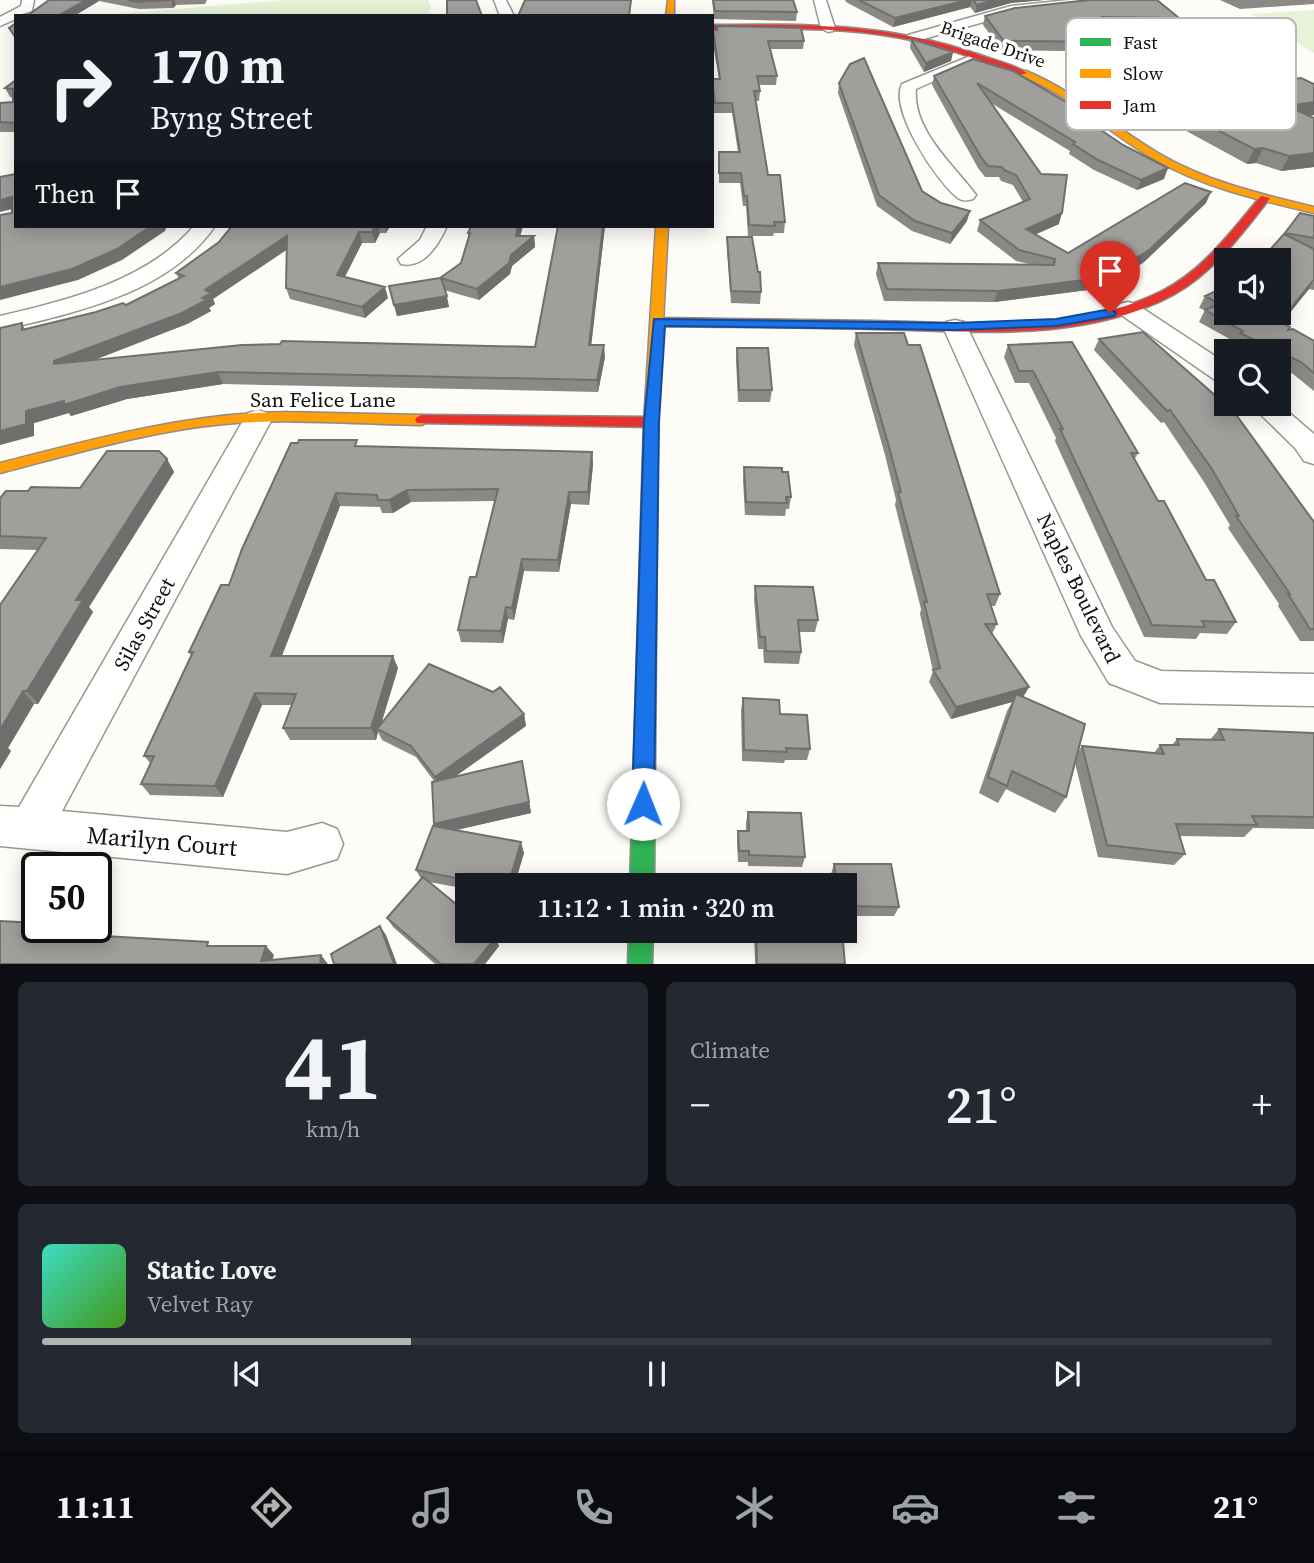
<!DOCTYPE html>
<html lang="en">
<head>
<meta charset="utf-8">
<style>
	body { margin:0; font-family:"Source Serif 4",serif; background:#242831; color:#f1f3f6; height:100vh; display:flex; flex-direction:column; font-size:26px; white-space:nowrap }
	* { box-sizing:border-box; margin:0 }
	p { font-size:23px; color:#9ea1a6 }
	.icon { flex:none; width:38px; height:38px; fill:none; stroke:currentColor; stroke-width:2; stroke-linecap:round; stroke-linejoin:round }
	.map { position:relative; height:964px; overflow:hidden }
	.drawer { display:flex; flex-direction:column; gap:18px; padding:18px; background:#0d0f14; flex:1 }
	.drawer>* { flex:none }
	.banner { position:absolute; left:14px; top:14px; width:700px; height:214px; border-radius:0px; box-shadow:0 4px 18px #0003; background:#171b24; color:#f1f3f6; overflow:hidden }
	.fabs { position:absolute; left:1214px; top:248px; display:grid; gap:14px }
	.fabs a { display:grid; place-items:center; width:77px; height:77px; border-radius:0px; background:#171b24; box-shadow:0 4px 18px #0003; font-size:35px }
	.speed { position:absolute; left:21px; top:852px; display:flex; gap:14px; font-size:35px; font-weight:700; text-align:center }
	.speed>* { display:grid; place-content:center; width:91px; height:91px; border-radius:50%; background:#171b24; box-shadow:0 4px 18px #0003; line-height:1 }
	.speed .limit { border:4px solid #111; border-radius:10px; background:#fff; color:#111 }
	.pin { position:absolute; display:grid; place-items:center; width:60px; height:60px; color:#fff; margin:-72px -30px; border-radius:50% 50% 50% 0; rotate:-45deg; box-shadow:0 0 7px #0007 }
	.pin .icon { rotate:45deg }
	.me { position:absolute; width:77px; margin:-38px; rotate:1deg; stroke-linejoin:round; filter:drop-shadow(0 0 5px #0008) }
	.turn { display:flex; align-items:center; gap:24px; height:147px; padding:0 21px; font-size:32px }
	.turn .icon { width:91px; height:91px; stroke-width:2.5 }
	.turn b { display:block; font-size:49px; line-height:60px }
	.then { display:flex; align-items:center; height:66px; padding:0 21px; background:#0003; gap:14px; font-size:26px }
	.big { font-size:52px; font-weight:600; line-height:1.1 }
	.drawer .card { flex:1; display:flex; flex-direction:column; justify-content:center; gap:10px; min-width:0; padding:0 24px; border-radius:10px; background:#242831 }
	.drawer .dial { align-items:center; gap:0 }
	.dial b { font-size:91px; line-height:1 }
	.song { display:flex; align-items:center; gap:21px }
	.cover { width:84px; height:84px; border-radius:10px; background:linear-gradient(135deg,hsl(170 70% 55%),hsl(100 70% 35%)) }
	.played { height:7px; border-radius:4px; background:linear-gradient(90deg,#b2b2b3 30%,#363941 30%) }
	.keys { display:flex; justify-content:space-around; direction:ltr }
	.heat { display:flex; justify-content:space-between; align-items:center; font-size:38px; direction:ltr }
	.drawer .tiles { flex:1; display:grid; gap:18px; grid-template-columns:1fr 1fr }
	.card:last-child { grid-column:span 2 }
	.trip { position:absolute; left:455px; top:873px; width:402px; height:70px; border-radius:0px; background:#171b24; box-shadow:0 4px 18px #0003; font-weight:600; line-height:70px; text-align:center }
	.dock { display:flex; height:112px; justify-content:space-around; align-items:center; background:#090b0e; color:#9ea1a6 }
	.dock .icon { width:49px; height:49px }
	.dock .on { color:#b2b2b3 }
	.dock b { font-size:32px; color:#f1f3f6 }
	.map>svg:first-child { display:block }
</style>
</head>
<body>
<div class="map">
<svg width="1314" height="965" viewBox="0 0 1314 965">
	<rect width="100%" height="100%" fill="#fdfcf7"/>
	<path fill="#e7f3d7" d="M282,0h146l3,8 -3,8h-331z
		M1314,10v43l-63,-39z"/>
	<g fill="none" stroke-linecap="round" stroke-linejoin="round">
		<g stroke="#979795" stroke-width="3">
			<path id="street" d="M22,0h12l-2,11 -16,5v3l-16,7v-9l21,-11z
				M494,0h12l8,16h-14z
				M814,0h12l9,28 -2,3 -5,1 -7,-4z
				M1069,0h43l-6,4 -94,10 -99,28 -7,-4 2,-3 103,-29z
				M975,54l5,1 2,3 -2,3 -64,28c-4,41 38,76 60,106l-3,4c-6,2 -11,2 -15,-1 -22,-17 -69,-89 -56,-114z
				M194,226h21c-46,67 -140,87 -215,104v-14c68,-16 147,-35 194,-90z
				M427,226h20c-8,18 -23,43 -46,38l-3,-5 22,-19z
				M1128,302l8,2 91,60v20l-9,-2 -98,-68 -4,-5 4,-5z
				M955,320l9,2 3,5 145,300 23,34 26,10 153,3v32l-154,-3 -51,-20 -28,-47 -138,-309 3,-5z
				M1250,404h29l35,30v30l-10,-3 -9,-13z
				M258,410l10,3 4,6 -210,392 225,21 35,-9 15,6 6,15 -6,15 -50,15 -287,-28v-40l19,1 225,-388 4,-6z"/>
		</g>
		<g stroke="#8e8d8b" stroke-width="3">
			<path id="fast" d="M649,514l6,2 2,4 -3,366h-24l11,-366 2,-4z
				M629,931h24l-1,34h-24z"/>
		</g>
		<g stroke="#8e8d8b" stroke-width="3">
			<path id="slow" d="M668,0h6v16h-8z
				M1020,71h6c49,20 86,55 132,82 47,28 102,41 156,54v6c-55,-13 -113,-26 -162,-55 -46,-27 -82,-63 -132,-83z
				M656,226h12l-10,196 -1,98 -2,4h-12l-2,-4 3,-98z
				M282,412l140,3 7,5 -7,5c-66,-1 -132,-7 -198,-1 -76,7 -150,30 -224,49v-10c94,-24 184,-49 282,-51z"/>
		</g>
		<g stroke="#8e8d8b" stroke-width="3">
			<path id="jam" d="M712,25c95,-1 174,-2 265,29 16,6 36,10 50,19l-7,2c-39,-14 -78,-30 -119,-37 -62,-12 -126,-9 -189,-9z
				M1261,196l9,2c-27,35 -57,75 -97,97 -90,48 -199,36 -297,34 -73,-2 -145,-2 -218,-3l-6,-4 6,-4c72,1 145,2 217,3 96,2 199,14 287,-30 42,-21 70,-61 99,-95z
				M422,415l229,2 7,5 -7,5 -234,-4 -2,-3 2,-3z"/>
		</g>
		<use href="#street" fill="#fffffe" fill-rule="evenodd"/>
		<use href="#fast" fill="#30b455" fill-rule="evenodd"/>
		<use href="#slow" fill="#ff9f0a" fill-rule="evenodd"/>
		<use href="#jam" fill="#e5322d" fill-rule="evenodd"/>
	</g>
	<path fill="#8a8986" d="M49,0h158l-2,4 -29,1 -3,3 -34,1 -40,-8 -25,15h-47z
		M712,0h81l4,12 -1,9 -82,-2z
		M845,0h199l-33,3 -36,10 -5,-6 -77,20 -47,-25z
		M1220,0h94v4l-74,5z
		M985,16l194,2 -3,9h-63l17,15 -4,10 -124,-2 -19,-25z
		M713,30l91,11 -1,8h-33l7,27 -1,9h-18l2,6 -1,10h-4l13,74 17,47 -1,11h-10l-1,3h-25l-2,-30h-3l-3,-23h-21v-31h19l-6,-39h-18l-2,-17v-17h7l-7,-40z
		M911,39l42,13 -2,9 -27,11 -14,-24z
		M973,59l105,50 -1,5 87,65 -27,11 -43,-20 -25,-16 1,-3 -79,-48 68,121 -23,10 32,19 138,-50 -62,59 -18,12 -21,8 -2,6 -109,14 -110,-1 -8,-27 2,-11 151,1 -13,-3 -39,-30 3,-11 43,-18 -10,-17 -12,-4 -2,-4h-14l-7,-9 -46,-83 2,-9z
		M1127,76l118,9 69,-1v31l-4,1 4,2v49l-33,4 -25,-8 -9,1 -57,-31 -68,-43z
		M16,80v52h-16v-29l13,-1v-4l-3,-1 -5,-9z
		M839,83l83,108 45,30 -17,23 -38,-13 -35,-25 -39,-113z
		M1300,213l14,3v74l-5,-1 -27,34 7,6 25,12v50l-21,-17 -14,-7v-15h-31l-15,-8 2,-2 -36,-20 6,-12 -6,-2 6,-12 22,-10v27z
		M232,226h158l-4,7h-6l-5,10h-13l-17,34 43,21 -23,20 -75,-19 -4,-11 1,-39 -74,50 2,5 -6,4 2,3 -24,13 -93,36 441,-13 23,-121h47l-14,119 14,12 -7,35 -375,-8 -96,15 -56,17 -2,-3 -35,10v13l-12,-113 3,6 101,-24 53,-26 -3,-6 43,-31z
		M471,226h52l-3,10h14l1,11 -23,19 -2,8 -31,26 -35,-10 5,17 -52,9 -8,-30 51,-8 21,-15 8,-25 -1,-5z
		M727,237l34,55 -1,12 -29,-1 -4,-54z
		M856,333l144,261 -5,12h-4l6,18 -5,10 37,53 -6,10 55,55 4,-6 72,7 6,-8h12l5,-6 33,1 9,-11 95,4v96l-61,-1 -9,9 -64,-1 5,18 -11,11 -76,-8 -23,-94 -9,34 -11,16 -49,-24 -8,14 -19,-10 28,-82 5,-9 -61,17 -22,-37 4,-11 -13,-57 1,-5 -26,-104 1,-5 -11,-45 -31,-110z
		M1099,339l215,183v119h-14l-22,-35 1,-2 -51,-76 2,-3 -26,-43 -40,-60 -3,1 -67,-73z
		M1008,345l130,108 -4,7 72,120 30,42 -9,12 -27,-1 -4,6 -52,-2 -89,-196 1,-3 -27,-55h-14l-11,-26z
		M737,348l35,42 -2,12h-32l-2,-42z
		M298,443l61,3 233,6 1,12 -4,41 -18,-1 -12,68 -35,-1 -10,49 -6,-1 -5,24 -42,-1 -3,-12 18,-53 19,-76 -84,1 -18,11h-11l-2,-6 -40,-1 -58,150 116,12 -17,57 143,-11 2,12 -70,50 66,-15 9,52 -74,17 67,23 -10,33h-47v3l-38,-7 70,64 -14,18h-50l-42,-37 -6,-9 34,-39 -5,-9 19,-44 -1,-2v-43l-18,-24 -34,-17 -4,-8 -2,8h-86l-7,-12 9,-23h-30l-39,92 -73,-2 -9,-11 10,-20 -7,-8 47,-100 -2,-4 40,-67z
		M167,459l7,13 -85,135 4,5 -55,92h-4l-26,44 3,3 -11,18v-164l38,-55 -38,-1v-51l28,-7 52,-3z
		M744,467l38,5 9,25 -2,12h-3l-1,7 -40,-1 -2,-35z
		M755,586l63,34 -3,12h-16l2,20 -2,12 -35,-1 -1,-14h-5l-4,-50z
		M743,698l37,16 30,35 -3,11h-22l-1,3 -42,-2 -1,-51z
		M748,812l57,45 -3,10 -54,-1v-4h-10l-1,-20 1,-11h8v-9z
		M834,864l65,43 -5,9h-49v-30h-13l-1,-12z
		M754,931h88l3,33h-90z"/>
	<path fill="#716f6d" d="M86,0h12l1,1 -25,15h-16z
		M171,0h3l2,5 -3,3z
		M967,0h5l-2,7 -77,20 2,-9z
		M994,0h50l-33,3 -36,10 2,-8z
		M953,52l-2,9 -27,11 2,-9z
		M1314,102v13l-34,5 7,-14z
		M1263,148l-7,15 -9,1 7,-15z
		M1314,153v14l-33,4 8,-15z
		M1168,168l-4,11 -27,11 4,-10z
		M1211,192l-5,11 -62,59 -18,12 -21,8 -2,6 -109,14 4,-11z
		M12,197l4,11 -16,4v-12z
		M970,211l-3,10 -17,23 2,-11z
		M1062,213l-3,11 -36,16 3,-11z
		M151,226h16l-2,5 -43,29 -44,20 -78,20v-13z
		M375,226h3l2,7 -5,10 -3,-11z
		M385,226h5l-4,7z
		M518,226h5l-6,21 -1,-11z
		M603,226h2l-15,130 -1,-11z
		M359,232l3,11 -22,43 -3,-11z
		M287,236l4,11 -78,52 2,5 -6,4 2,3 -24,13 -126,49 -7,-9v-3l148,-63 3,-8z
		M534,236l1,11 -23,19 -2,8 -31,26 -2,-11 34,-34z
		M1314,279l-5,10 -36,44 7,-11z
		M385,287l3,11 -23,20 -3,-11z
		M447,296l2,11 -52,9 -3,-11z
		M604,345l1,12 -7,35 -1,-12z
		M218,372l5,12 -96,15 -56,17 -2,-3 -35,10v13l-34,9v-14l26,-20 94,-24z
		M592,452l1,12 -4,41 -1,-13z
		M167,459l7,13 -85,135 4,5 -55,92 -11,-13 49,-91z
		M407,490l4,12 -18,11 -4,-13z
		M569,492l2,12 -12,68 -1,-12z
		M336,493l4,13 -63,162 -6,-12z
		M522,559l2,12 -10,49 -2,-12z
		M506,607l2,12 -5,24 -2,-12z
		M393,656l5,12 -19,62 -2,-1 1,3 -2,8 -5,-12z
		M1029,687l-7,12 -6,-5 -4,8 -61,17 5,-12z
		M23,691l11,13 -26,44 3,3 -11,18v-39z
		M255,693l7,12 -39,92 -8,-11z
		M524,714l2,12 -87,62 -4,-11z
		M522,761l9,52 -93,21 -4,-10z
		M521,842l3,11 -10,33h-6z
		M380,926l6,9 11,29h-3z
		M37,928h8l6,4 -5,10 -12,-10z
		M496,937l3,9 -14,18h-11z
		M266,946l8,9 -3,9 -10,-3z
		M321,955l7,9h-8z"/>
	<path fill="#a19f9c" stroke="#716f6d" stroke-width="2" d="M49,0h37l-28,16h-31z
		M128,0h43l-34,2z
		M447,0h29l6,16h-35z
		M525,0h106l-2,16h-111z
		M713,0h80l4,12 -82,-1z
		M859,0h108l-72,18z
		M973,0h21l-17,5z
		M1089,0h68l22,18 -76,-1 27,25 -126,-1 -19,-25 30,-8z
		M16,23v15l-7,-10z
		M717,26l84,2 3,13h-36l9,35h-20l3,15h-6l14,84h12l5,47h-11l1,4 -26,-1 -2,-29h-3l-3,-23h-22v-21h21l-8,-49h-17l-3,-24h8l-7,-49h4z
		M911,39l42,13 -27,11z
		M864,58l58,133 19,12 29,8 -18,22 -37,-12 -36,-26 -40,-112 11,-19z
		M973,59l40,12 65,38h-8l53,36 45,23 -27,12 -43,-20 -25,-16 2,-2 -98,-59 64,91 26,1 -5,38 -36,16 42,24 117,-70 26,9 -62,58 -19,12 -23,10v5l-109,14 -111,-2 -9,-26 176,2 1,-6 -36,-9 -39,-30 50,-21 -14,-24 -12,-5 -2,-3 -14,-1 -7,-9 -47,-81z
		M1199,64l46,21 56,-7 13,6v18l-27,4 27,12v35l-25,3 -26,-8 -9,1 -58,-30 -69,-43z
		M16,80v43l-16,-1v-19l13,-1v-13l-8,-1z
		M16,174v52h135l-34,23 -45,20 -72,18v-72l12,-2v-16l-12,3v-23z
		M1300,213l14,3v22l-29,-5z
		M232,226h143l-3,6h-13l-22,43 48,12 -23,20 -76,-19 1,-52 -82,54 6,3 -9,5 4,2 -24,13 -128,48v3l188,-19 38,-1 2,-3 253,6 23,-121h45l-14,119h15l-7,35 -379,-8 -98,15 -56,18v-4l-38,10v13l-26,7v-103l22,-5v7l74,-18 27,-9 3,2 58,-29 -8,-3 43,-31z
		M471,226h47l-2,10h18l-23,19 -2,8 -32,26 -36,-11 6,18 -53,9 -5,-19 51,-8 21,-15 9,-30h-2z
		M1284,234l30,15v30l-34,43 10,5 -2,3 5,-1 21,12v32l-13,-11 -61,-29 3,-2 -38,-21 15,-6 -15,-8 22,-10v27h52v-52h-19z
		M727,237h25l6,35h2l1,20 -30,-1z
		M1143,332l91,80 80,110v107h-4l-22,-35h2l-54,-78h3l-27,-47 -42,-59 -3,1 -68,-72z
		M856,333h48l4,12h12l80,249h-13l10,30h-12l44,63 -73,20 -23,-37 7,-2 -16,-66h3l-29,-110h3l-13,-49z
		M1072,342l66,111h-7l27,48h6l42,79h8l22,42 -34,-1 3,6 -53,-2 -92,-196h3l-30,-58h-14l-11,-26z
		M737,348h31l4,42h-33z
		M299,440h58l-2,6 237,6 -4,40h-19l-11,68 -36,-1 -10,49 -6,-1 -5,24 -43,-1 12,-53h6l22,-88 -91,1 -18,10h-11l-1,-5 -41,-2 -65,163h122l-22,72h-88l13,-34 -41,-1 -40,93 -74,-2 13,-28h-10l49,-104h-4l32,-67h8l13,-36 49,-106h7z
		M107,451h52l8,8 -91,141h7l-56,91h-4l-23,39v-125l46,-67 -46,-2v-38l6,-7h22l3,-4 49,1z
		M744,467l38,1v4h6l3,25h-5l1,6 -41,-1z
		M755,586l58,1 5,33h-20l3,32 -35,-1 -1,-14h-5z
		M429,664l64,28 7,-5 24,27 -89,63 -24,-31 -34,-17z
		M1016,694l69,30 -19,73 -54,-26 -5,15 -19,-9z
		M743,698l36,2 1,14 27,1 3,34 -24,-1 1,4 -43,-2z
		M1219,729l95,4v84l-62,-1 5,9 -81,-1 9,30 -78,-9 -25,-99 82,8 -4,-9h19l-2,-6 47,1z
		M522,761l7,41 -95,22 -2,-42z
		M748,812l53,1 4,44 -56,-2v-4h-10l-1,-20h11z
		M433,826l88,16 -13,44h-13l-79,-16z
		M834,864h57l8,43 -54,-1v-20h-8z
		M423,877l44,36v18h22l7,6 -22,27h-33l-54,-46z
		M0,921l37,2v3l-3,6 174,10 -1,4h59l-5,15 60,-6 -1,9h-320z
		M380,926l14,38h-60l-3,-10z
		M756,931h86l3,33h-88z"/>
	<path fill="#1a73e8" stroke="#114b97" stroke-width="2" d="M1110,309l6,4 -2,3 -58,10 -101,4 -290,-4 -6,96 -5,382 -3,7 -8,3 -7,-3 -4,-7 12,-382 10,-103 301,4 101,-4z"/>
	<g text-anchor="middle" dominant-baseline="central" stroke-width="7" stroke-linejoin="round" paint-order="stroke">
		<g font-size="18" fill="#111" stroke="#fff">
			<text transform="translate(993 44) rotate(19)">Brigade Drive</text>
		</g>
		<g font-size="21" fill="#111" stroke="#fff">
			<text x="323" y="399">San Felice Lane</text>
			<text transform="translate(1079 588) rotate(64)">Naples Boulevard</text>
			<text transform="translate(144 624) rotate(-61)">Silas Street</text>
		</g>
		<g font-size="24" fill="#111" stroke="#fff">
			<text transform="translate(162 841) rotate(5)">Marilyn Court</text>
		</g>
	</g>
	<rect x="1066" y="18" width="230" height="112" rx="10" fill="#fff" stroke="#b8b8b8" stroke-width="2"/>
	<rect x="1080" y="38" width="31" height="8" fill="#30b455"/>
	<rect x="1080" y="69" width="31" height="9" fill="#ff9f0a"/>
	<rect x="1080" y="101" width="31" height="8" fill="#e5322d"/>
	<g font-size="19" fill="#111">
		<text x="1123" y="49">Fast</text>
		<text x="1123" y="80">Slow</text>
		<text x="1123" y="112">Jam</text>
	</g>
</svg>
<div class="fabs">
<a><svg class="icon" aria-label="sound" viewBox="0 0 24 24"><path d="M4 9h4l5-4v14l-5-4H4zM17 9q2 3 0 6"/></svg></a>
<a><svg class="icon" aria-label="search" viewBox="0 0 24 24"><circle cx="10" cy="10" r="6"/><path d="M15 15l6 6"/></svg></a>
</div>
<div class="speed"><div class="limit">50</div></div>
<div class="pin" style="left:1110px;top:313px;background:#d93025"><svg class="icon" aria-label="arrive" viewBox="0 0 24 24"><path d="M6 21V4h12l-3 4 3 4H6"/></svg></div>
<svg class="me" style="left:643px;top:804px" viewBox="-20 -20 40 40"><circle r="19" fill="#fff"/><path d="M0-13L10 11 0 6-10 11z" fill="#1a73e8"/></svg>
<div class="trip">11:12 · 1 min · 320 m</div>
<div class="banner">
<div class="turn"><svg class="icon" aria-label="right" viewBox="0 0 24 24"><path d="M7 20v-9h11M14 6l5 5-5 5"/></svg><div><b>170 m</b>Byng Street</div></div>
<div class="then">Then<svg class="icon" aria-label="arrive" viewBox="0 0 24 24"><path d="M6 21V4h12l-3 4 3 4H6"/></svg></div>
</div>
</div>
<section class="drawer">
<div class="tiles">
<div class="card dial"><b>41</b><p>km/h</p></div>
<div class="card"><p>Climate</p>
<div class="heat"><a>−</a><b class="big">21°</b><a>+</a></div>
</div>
<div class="card">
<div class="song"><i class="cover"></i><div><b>Static Love</b><p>Velvet Ray</p></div></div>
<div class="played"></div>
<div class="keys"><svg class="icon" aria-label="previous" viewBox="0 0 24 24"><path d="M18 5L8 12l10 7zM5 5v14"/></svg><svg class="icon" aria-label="pause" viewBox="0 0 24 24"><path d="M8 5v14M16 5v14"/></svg><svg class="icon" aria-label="next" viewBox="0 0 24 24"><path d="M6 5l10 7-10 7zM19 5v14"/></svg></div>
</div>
</div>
</section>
<nav class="dock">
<b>11:11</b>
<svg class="icon on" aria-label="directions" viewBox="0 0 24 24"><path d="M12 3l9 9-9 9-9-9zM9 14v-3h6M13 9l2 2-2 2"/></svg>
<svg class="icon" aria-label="music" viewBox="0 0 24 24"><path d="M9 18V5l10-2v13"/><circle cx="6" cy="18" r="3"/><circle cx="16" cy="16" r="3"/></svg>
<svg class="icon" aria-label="phone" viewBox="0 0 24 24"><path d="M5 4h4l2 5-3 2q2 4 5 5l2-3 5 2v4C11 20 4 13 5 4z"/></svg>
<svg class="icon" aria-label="climate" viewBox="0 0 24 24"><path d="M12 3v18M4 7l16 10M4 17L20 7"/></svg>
<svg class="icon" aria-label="car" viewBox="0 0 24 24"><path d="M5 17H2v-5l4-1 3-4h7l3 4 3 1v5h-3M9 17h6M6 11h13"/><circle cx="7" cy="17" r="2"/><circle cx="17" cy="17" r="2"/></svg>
<svg class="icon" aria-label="filters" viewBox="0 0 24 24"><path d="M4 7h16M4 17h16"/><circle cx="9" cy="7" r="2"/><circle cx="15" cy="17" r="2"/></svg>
<b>21°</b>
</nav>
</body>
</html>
